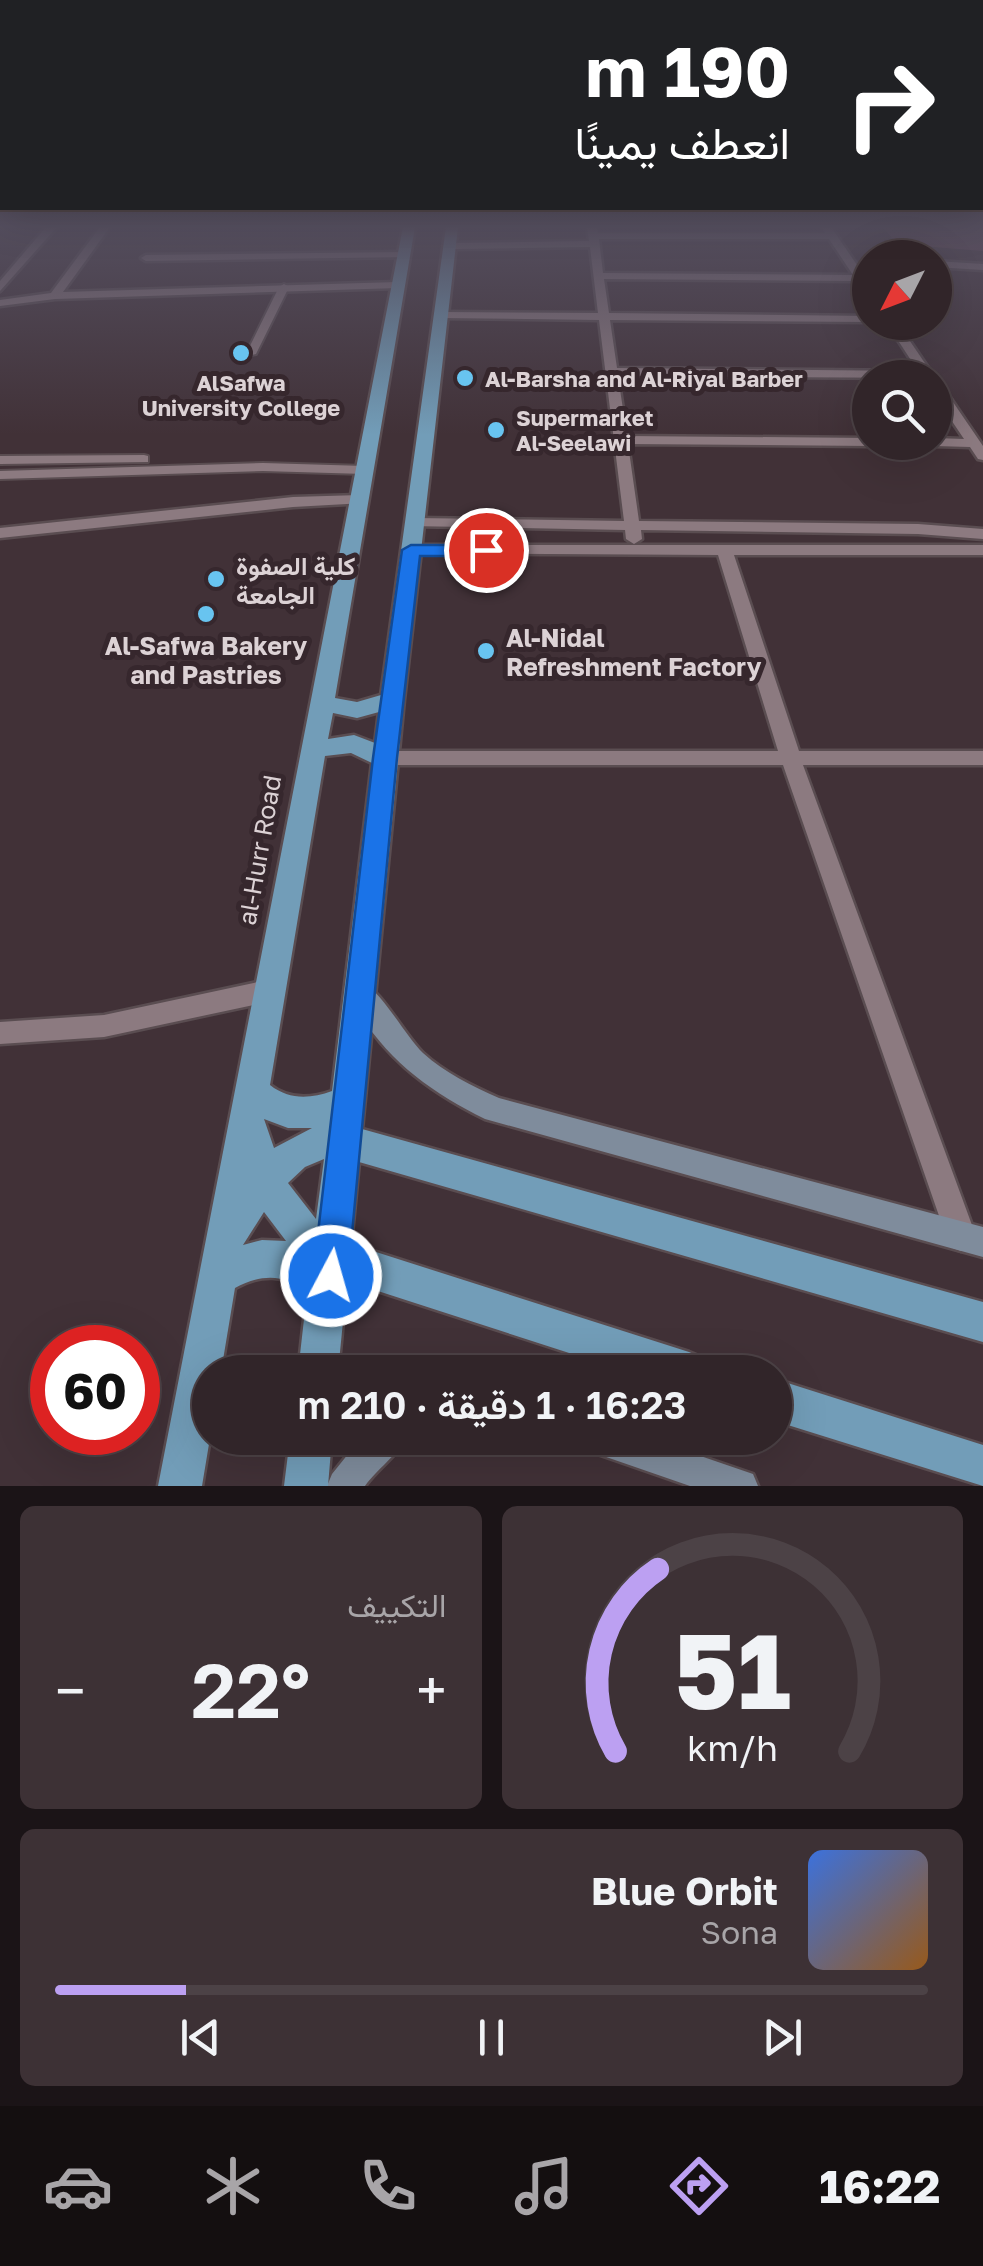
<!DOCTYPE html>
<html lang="ar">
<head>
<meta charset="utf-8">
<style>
	body { margin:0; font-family:"Golos Text",Vazirmatn,sans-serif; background:#3d3135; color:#f1f3f6; direction:rtl; height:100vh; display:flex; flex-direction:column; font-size:38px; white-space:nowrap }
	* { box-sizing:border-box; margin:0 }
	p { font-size:32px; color:#a8a5a8 }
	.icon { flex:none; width:55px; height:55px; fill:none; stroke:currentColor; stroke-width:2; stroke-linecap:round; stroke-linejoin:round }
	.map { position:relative; height:1486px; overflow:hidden; direction:ltr }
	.details { display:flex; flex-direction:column; gap:20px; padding:20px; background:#1b1417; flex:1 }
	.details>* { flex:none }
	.guide { position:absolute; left:0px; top:0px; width:985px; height:210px; box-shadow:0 10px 40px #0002,0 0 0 2px #4c4246; direction:rtl; background:#202124; color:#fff; overflow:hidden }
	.needle { width:65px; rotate:228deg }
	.buttons { position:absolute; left:852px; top:240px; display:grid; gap:20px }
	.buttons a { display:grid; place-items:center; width:100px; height:100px; border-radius:50%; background:#312529; box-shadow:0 10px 40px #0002,0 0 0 2px #4c4246; font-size:50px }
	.speed { position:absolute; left:30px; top:1325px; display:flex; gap:20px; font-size:50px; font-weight:700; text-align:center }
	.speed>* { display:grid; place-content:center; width:130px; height:130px; border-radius:50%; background:#312529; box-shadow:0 10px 40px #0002,0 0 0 2px #4c4246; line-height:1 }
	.speed .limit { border:15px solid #d22; background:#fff; color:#111 }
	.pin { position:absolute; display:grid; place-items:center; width:85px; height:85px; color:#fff; margin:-42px; border:5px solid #fff; border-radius:50%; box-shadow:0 2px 10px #0007 }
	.me { position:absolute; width:110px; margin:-55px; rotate:6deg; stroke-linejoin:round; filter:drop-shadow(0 0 8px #0008) }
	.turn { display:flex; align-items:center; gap:35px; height:210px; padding:0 30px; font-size:45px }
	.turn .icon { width:130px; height:130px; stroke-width:2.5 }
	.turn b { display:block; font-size:70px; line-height:85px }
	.big { font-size:75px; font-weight:600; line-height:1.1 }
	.details .tile { flex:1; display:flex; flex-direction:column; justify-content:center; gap:15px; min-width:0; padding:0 35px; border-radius:15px; background:#3d3135 }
	.details .dial { align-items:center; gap:0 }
	.dial svg { height:260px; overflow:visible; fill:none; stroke:#4c4246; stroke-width:7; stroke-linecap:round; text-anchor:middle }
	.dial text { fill:#f1f3f6; stroke:none }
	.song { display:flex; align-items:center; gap:30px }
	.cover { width:120px; height:120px; border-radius:15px; background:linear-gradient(135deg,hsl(220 70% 55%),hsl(30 70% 35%)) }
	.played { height:10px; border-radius:5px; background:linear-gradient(90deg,#bca0f2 15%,#4c4246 15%) }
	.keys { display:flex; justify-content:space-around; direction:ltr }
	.heat { display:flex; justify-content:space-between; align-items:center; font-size:55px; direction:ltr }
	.details .tiles { flex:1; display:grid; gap:20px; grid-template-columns:1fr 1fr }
	.tile:last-child { grid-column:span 2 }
	.trip { position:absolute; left:192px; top:1355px; width:600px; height:100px; border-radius:50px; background:#312529; box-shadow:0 10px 40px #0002,0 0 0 2px #4c4246; font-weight:600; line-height:100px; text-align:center; direction:rtl }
	.menu { display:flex; height:160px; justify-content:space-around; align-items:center; background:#140f10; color:#a8a5a8 }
	.menu .icon { width:70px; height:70px }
	.menu .selected { color:#bca0f2 }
	.menu b { font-size:45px; color:#f1f3f6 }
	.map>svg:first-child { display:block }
</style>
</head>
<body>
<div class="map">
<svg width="983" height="1486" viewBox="0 0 983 1486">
	<rect width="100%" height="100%" fill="#413137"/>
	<path fill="#724759" d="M883,227h100v24l-86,-7z"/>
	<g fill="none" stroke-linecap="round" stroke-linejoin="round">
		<g stroke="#5a4d51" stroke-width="4">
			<path id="lane" d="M284,284l5,3 -33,67 -9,2 -1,-2 33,-67z
				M144,455l4,1v6l-148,2v-8z
				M263,463l102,3 6,4 -6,4 -102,-3 -263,8v-8z"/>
		</g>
		<g stroke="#5a4d51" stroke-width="5">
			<path id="street" d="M46,227h11l-57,64v-10z
				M100,227h10l-47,65 335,-10 5,3 -5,3 -343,11 -55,7v-6l51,-7z
				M587,227h10l1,6h227l-4,-6h10l39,57v11l-13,-14 -253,-2 5,34 261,3v6l-260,-2 7,48 301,3 -32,-49h11l38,56 -317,-2 9,60 243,2v4h7l-7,4 -242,-2 11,77 279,3 65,5v10l-65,-5 -277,-4 1,9 -8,5 -8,-5 -1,-9 -216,-4 -2,-3 8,-5 209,3 -25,-201 -157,-2 -6,-3 6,-3 156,1 -8,-66 -140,2 -5,-3 5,-3 139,-2zM599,239h230l24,36 -250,-2z
				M404,252l4,5 -262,4 -5,-3 5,-3z
				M935,261l48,3v6l-48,-3z
				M935,382l5,1 43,63v14l-5,-1 -8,-12 -35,-1 -7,-4h7v-4l29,1 -29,-43z
				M360,495l8,5 -3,3 -72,4 -293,31v-10l293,-31z
				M411,545h572v10h-249l65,196h184v14h-180l173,471 -4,11 -11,4 -11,-4 -4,-11 -163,-471h-398l-10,-7 10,-7h393l-60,-196 -313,-2 -2,-3z
				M272,979l9,4 3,7 -3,7 -9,4 -168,36 -104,7v-22l104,-7z"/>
		</g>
		<g stroke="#5a4d51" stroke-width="5">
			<path id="secondary" d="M360,981c20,7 45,55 63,72 22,20 49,33 76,45l484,129v30l-498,-138c-59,-29 -108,-66 -137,-127l3,-8z
				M361,1438h44c-7,17 -28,31 -40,48h-38l5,-12z
				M581,1438h67l105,36 5,12h-68l-104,-36z"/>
		</g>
		<g stroke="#5a4d51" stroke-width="5">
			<path id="primary" d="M403,227h12l-80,471 22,4 24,-7 65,-468h12l-54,473 -42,429 621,173v40l-624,-180 -8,82 338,108 14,6 6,14h-81l-281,-91 -9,91h-40l9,-79c-21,-20 -47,-19 -72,-5l-14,84h-11v66l-8,48h-44zM379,712l-4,31 -21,-8 -26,4 5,-26 24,5zM351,753l21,10 -40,328c-22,8 -43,9 -62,-6l55,-329zM264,1119l24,9h24l-38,20zM324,1159l-8,60 -28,-36 17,-16zM264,1212l22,29 -24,-1 -19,5z
				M775,1379l208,66v41l-208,-65z
				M290,1438h42l-4,48h-44z"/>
		</g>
		<use href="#lane" fill="#8c7a80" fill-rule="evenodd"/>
		<use href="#street" fill="#8c7a80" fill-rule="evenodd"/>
		<use href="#secondary" fill="#7f8c9c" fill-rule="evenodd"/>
		<use href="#primary" fill="#729db8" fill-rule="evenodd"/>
	</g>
	<linearGradient id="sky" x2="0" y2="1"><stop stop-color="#241b1e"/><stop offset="0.52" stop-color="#544e5e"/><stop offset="1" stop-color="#544e5e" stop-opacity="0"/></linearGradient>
	<rect width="983" height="435" fill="url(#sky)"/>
	<path fill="#1a73e8" stroke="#114b97" stroke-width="2.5" d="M411,545h75l9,5 -9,6h-66l-23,202 -49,518 -5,13 -12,5 -13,-5 -5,-13 60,-518 29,-208z"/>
	<g fill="#68c4f0" stroke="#36272d" stroke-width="4">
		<circle cx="241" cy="353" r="10"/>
		<circle cx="465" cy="378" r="10"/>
		<circle cx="496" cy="430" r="10"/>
		<circle cx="216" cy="579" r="10"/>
		<circle cx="206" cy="614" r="10"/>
		<circle cx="486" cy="651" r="10"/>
	</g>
	<g text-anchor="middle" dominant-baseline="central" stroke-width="10" stroke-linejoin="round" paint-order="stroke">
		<g font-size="22" font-weight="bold" fill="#dcd2d5" stroke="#36272d" text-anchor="start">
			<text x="485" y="378">Al-Barsha and Al-Riyal Barber</text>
			<text x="241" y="382" text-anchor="middle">AlSafwa<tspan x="241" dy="25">University College</tspan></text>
			<text x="516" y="417">Supermarket<tspan x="516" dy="25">Al-Seelawi</tspan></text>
		</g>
		<g font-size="25" font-weight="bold" fill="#dcd2d5" stroke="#36272d" text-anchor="start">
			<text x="236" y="565">كلية الصفوة<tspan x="236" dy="29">الجامعة</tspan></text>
			<text x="506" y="637">Al-Nidal<tspan x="506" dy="29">Refreshment Factory</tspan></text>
			<text x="206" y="645" text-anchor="middle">Al-Safwa Bakery<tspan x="206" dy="29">and Pastries</tspan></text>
		</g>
		<g font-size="25" fill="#dcd2d5" stroke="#36272d">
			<text transform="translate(259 850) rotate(-80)">al-Hurr Road</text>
		</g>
	</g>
</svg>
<div class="buttons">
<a><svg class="needle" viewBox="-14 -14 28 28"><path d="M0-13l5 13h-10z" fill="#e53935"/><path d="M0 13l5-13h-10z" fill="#a8a5a8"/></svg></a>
<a><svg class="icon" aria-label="search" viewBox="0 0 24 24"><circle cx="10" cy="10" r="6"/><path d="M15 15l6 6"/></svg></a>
</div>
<div class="speed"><div class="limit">60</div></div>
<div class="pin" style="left:486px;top:550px;background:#d93025"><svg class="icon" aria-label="arrive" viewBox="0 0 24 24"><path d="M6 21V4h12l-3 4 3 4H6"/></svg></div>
<svg class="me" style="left:331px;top:1276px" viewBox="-20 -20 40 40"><circle r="17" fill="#1a73e8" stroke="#fff" stroke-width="3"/><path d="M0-11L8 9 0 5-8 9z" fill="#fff"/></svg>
<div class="trip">16:23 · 1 دقيقة · 210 m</div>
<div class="guide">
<div class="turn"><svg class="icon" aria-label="right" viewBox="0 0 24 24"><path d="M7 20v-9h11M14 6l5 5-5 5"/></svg><div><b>190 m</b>انعطف يمينًا</div></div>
</div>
</div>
<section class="details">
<div class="tiles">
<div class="tile dial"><svg viewBox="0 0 100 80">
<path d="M14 69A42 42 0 1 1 86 69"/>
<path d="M14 69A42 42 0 0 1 27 13" stroke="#bca0f2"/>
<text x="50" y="56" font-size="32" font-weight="700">51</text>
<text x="50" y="72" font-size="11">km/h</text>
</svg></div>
<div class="tile"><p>التكييف</p>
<div class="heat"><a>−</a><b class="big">22°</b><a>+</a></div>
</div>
<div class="tile">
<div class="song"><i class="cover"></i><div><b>Blue Orbit</b><p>Sona</p></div></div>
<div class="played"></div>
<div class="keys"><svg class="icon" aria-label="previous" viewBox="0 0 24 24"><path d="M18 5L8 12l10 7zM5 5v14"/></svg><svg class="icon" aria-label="pause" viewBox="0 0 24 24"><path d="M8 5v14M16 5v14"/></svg><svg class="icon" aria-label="next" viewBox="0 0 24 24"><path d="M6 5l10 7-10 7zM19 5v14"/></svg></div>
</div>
</div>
</section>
<nav class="menu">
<b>16:22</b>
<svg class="icon selected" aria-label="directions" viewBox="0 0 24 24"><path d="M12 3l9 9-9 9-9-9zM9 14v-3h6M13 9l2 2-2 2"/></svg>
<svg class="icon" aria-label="music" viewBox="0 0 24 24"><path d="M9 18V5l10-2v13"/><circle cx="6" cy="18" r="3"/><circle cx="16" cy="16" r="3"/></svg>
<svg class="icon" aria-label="phone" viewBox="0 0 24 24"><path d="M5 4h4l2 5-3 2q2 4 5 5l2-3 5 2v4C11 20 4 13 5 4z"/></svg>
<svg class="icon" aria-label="climate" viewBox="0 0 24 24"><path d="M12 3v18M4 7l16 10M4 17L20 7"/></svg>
<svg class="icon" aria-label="car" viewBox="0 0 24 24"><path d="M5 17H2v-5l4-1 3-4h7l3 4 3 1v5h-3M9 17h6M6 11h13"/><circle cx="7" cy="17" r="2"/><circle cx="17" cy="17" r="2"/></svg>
</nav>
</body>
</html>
